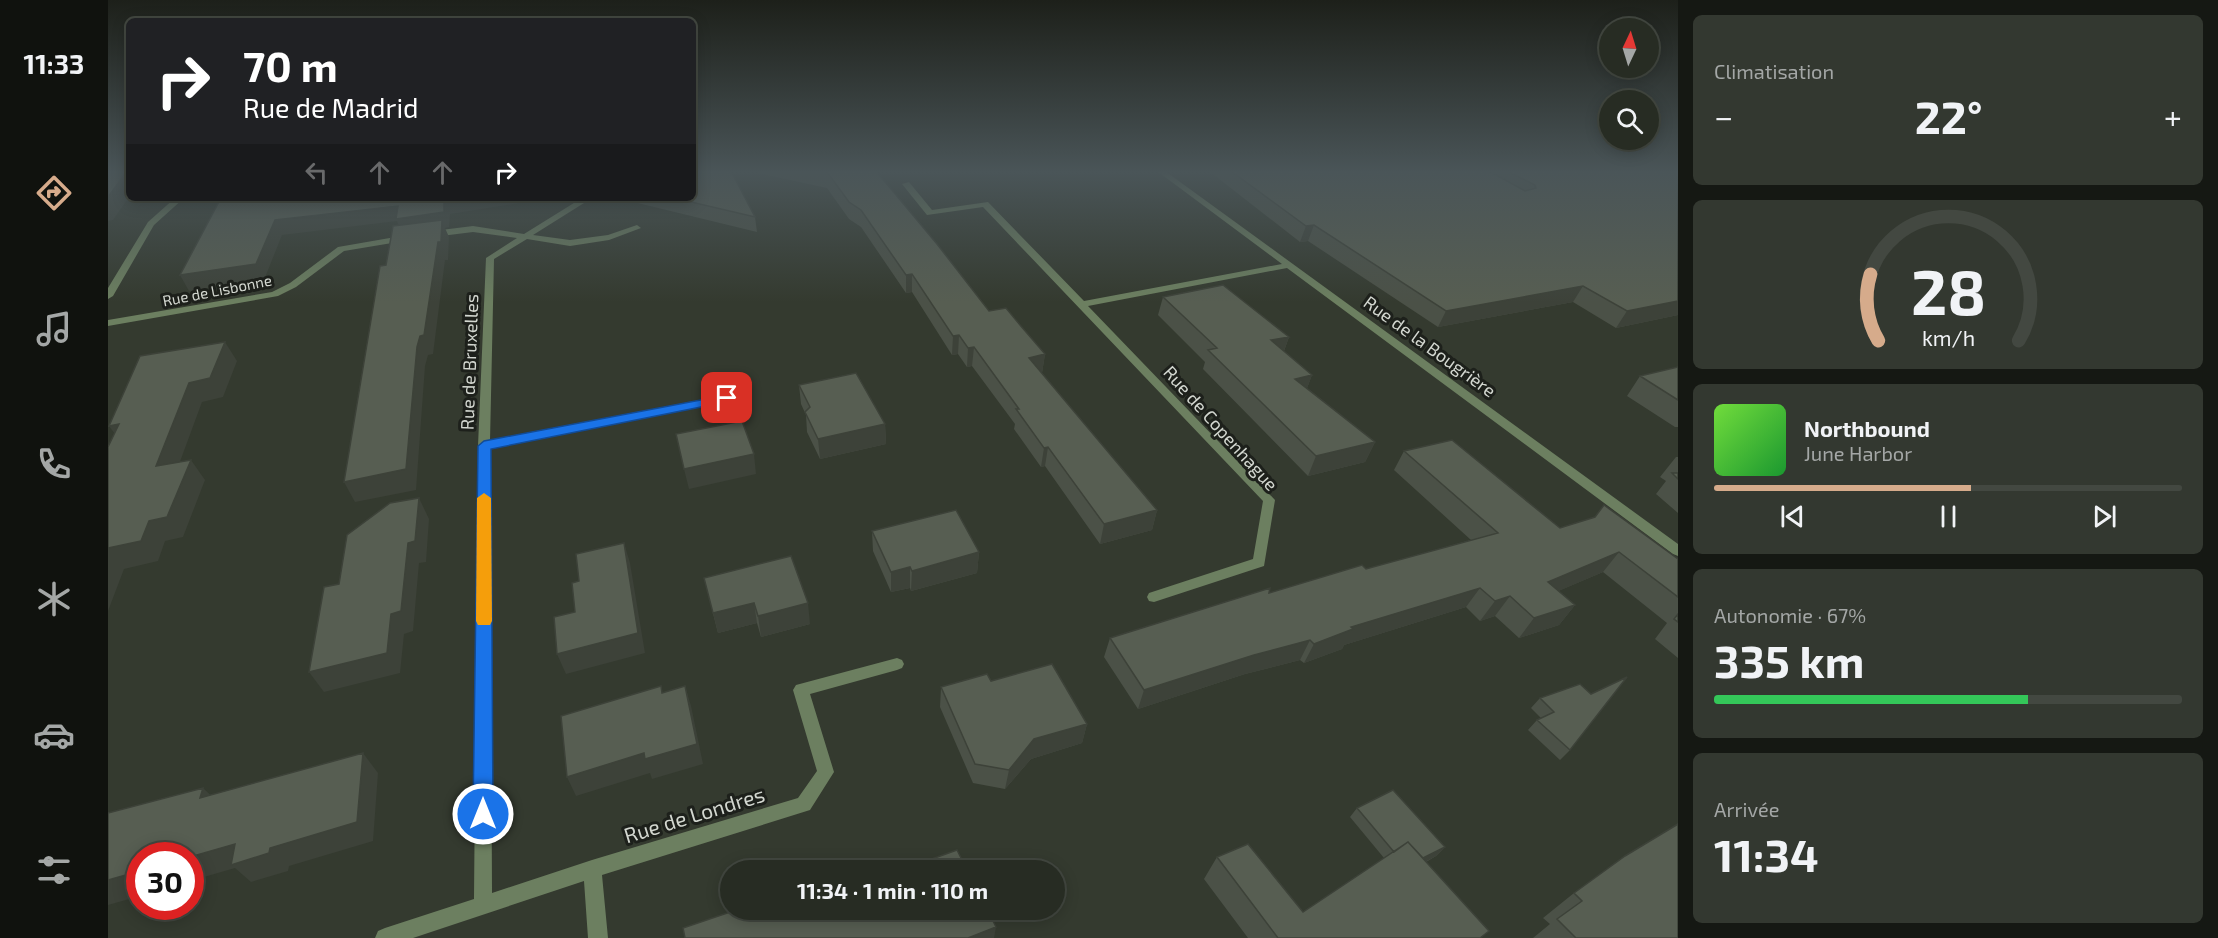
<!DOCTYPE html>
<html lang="fr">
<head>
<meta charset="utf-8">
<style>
	body { margin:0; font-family:"Exo 2",sans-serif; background:#333830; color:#f1f3f6; height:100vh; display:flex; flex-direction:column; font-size:22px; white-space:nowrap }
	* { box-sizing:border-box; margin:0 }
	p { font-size:20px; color:#a4a7a6 }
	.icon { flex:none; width:33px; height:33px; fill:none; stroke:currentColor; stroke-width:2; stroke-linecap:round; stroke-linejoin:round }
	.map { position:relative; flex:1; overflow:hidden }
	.side { display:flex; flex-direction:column; gap:15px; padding:15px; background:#151813; width:540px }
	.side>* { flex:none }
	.banner { position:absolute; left:18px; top:18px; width:570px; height:183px; border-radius:9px; box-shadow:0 3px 15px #0003,0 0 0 2px #434841; background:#202124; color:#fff; overflow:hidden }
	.needle { width:39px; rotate:4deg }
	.fabs { position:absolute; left:1491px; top:18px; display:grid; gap:12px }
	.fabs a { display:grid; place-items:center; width:60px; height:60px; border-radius:50%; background:#272c23; box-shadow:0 3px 15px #0003,0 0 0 2px #434841; font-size:30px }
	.speed { position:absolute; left:18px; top:842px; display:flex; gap:12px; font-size:30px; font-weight:700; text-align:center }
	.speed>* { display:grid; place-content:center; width:78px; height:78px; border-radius:50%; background:#272c23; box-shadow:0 3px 15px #0003,0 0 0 2px #434841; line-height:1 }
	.speed .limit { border:9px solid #d22; background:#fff; color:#111 }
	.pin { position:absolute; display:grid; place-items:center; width:51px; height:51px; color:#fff; margin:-26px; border-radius:12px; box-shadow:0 3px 9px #0006 }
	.me { position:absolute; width:66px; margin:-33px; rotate:0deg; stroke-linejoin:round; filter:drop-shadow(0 0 4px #0008) }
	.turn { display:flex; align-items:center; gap:21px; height:126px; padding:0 18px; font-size:27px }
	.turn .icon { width:78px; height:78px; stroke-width:2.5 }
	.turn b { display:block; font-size:42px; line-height:51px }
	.lanes { display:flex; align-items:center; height:57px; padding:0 18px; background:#0003; justify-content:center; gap:30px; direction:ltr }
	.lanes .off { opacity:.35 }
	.big { font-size:45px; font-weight:700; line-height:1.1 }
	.side .tile { flex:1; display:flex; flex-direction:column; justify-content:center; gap:9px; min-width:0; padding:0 21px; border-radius:9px; background:#333830 }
	.side .dial { align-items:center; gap:0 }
	.dial svg { height:156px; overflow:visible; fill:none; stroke:#434841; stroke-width:7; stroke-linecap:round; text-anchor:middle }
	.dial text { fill:#f1f3f6; stroke:none }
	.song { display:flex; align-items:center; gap:18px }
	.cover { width:72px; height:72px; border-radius:9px; background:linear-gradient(135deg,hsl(100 70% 55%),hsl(130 70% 35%)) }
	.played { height:6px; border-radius:3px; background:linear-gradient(90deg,#d6ab8b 55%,#434841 55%) }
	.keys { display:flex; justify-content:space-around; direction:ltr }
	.heat { display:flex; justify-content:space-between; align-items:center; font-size:33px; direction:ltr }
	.charge { height:9px; border-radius:4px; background:linear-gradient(90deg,#34c759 67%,#434841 0) }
	.trip { position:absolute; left:612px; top:860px; width:345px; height:60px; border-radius:30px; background:#272c23; box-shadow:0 3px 15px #0003,0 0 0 2px #434841; font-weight:700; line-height:60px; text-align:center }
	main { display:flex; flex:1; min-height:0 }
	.dock { display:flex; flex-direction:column; width:108px; justify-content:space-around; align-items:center; background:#10120e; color:#a4a7a6 }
	.dock .icon { width:42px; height:42px }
	.dock .current { color:#d6ab8b }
	.dock b { font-size:27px; color:#f1f3f6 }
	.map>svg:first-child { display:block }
</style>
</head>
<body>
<main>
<nav class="dock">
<b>11:33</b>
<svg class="icon current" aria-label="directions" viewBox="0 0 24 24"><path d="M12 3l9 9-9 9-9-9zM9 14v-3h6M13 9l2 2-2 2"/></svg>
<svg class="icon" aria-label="music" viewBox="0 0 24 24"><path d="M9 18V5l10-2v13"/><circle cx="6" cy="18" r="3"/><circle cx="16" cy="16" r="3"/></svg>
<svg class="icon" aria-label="phone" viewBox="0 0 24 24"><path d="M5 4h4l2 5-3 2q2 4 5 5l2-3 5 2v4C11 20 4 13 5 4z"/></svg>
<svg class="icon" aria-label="climate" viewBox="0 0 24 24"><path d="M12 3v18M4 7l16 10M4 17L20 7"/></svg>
<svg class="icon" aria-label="car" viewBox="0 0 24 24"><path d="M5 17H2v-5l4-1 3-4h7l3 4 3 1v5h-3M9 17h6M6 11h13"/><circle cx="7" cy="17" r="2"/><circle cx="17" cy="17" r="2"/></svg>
<svg class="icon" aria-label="filters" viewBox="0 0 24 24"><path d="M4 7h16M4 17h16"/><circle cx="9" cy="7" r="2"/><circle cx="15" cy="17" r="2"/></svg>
</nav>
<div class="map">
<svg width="1570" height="938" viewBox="0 0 1570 938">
	<rect width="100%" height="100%" fill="#343a2f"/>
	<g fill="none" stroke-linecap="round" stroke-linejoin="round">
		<path fill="#6c7f60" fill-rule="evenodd" d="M1049,171h8l513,373v12l-5,-2 -386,-286 -199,38 187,194 -11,66 -110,36 -5,-1 -2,-4 2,-4 104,-34 10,-58 -280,-294 -56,8 -25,-31 7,-2 23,28 56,-8 96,99 198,-37z
			M67,198h9l-30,27 -41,71 -5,3v-11l40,-66z
			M474,198h10l-59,37 37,5 38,-5 29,-10 4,3 -32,12 -39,6 -43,-7 -33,20 -4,182 237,-46 4,1 12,20 -6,3 -4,-1 -9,-16 -234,47 2,444 100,-33 206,-62 19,-27 -24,-81 3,-5 101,-27 5,2 2,4 -2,4 -5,2 -87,24 24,78 -24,38 -208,65 6,63h-20l-4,-57 -171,57h-38l3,-7 7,-3 89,-29 4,-453 8,-188 31,-20 -44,-6 -40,5 -4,-3 4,-3 40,-5 51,8z
			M299,235l4,3 -1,2 -66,11 -48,36 -18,9 -170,30v-6l164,-28 18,-9 48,-36z"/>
	</g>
	<path fill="#4b5147" d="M649,171h119l113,140 56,43 -3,19 115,137 -5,20 -52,14 -55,-78 -4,1 -27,-38 1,-5 -43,-58 -5,1 -9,-13 -6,1 -40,-63 -6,1 -45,-66 -12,-8 -22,-31 -70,-15z
		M1101,171h469v144l-62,13 -43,-26 -135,25 -130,-86 -8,1z
		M509,198h76l62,19 2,15z
		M1055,297l126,40 -5,14 28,24 -5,13 68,54 -10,20 -57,14 -105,-107 2,-7 -47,-47z
		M1570,367v60h-3l-48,-31 13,-20z
		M691,385l86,39 1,20 -66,15 -13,-27 -1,-17 -5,-11z
		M1296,451l156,77 118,31v99l-23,-19 12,-16 -64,-51 -45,19 17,14 -16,20 -40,13 -24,-22 -15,5 -14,-14 -122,38 -2,4 -38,14 -4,-3 -55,14 -107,35 -34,-52 6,-19 159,-45 97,-24 105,-29 -77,-70z
		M1568,457h2v56l-22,-19 10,-13 -6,-4z
		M764,531l107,21 -2,21 -66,18 -1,-3 -19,4 -18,-41z
		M596,578l106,46 -49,13 -4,-14 -39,10z
		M883,681l96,43 -5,19 -51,16 -26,30 -32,-6 -33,-76 1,-20z
		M1472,684l-10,66 -10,10 -32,-30 9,-10 4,-2 -10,-10 9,-10z
		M1249,808l88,39 -9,9 -10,6 55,76h-233l-44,-59 13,-22 86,55 81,-54 -34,-41z
		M1466,893l104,45h-145l17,-14 -7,-6z"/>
	<path fill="#3d4239" d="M19,171h2v26l-16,23 -5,1v-24z
		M345,198h86v2l-89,14 -1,13 -4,1 4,9 -1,23h-3l-12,94 -5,1 -3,11 -9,124 -61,12 -11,-20 58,-248 -5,-13 -115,14 -18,45 -75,11 -9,-16 95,-55z
		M1206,225l-6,16 -8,1 6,-16z
		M804,274v18l-6,1v-18z
		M1475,286l-10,16 -135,25 8,-16z
		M1570,301v14l-62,13 11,-17z
		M851,335l-1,19 -6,1 1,-19z
		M1181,337l-7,19 -11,-16z
		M117,342l12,19 -14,36 -21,5 -31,84 -15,-20 33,-83z
		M866,347l-2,19 -5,1 1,-19z
		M937,354l-3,19 -13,-15z
		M1204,375l-7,19 -10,-15z
		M11,424l5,22 -15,-20z
		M777,424l1,20 -66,15 -2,-20z
		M1267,442l-10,20 -57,14 8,-20z
		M940,447l-3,19 -4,1 3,-19z
		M646,454l2,20 -67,15 -5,-20z
		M83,460l14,20 -22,57 -18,4 -7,20 -34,8 -16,42v-63l41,-27z
		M311,498l10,21 -3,43 -7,1 -6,68 -9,3 -4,39 -76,19 -15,-20 82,-58z
		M1049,510l-5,20 -52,14 4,-20z
		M516,543l6,20 15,90 -79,21 -9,-20z
		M871,552l-2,21 -66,18 1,-20z
		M1511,552l-16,20 -70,30 15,-20z
		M802,567v21l-19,4v-20z
		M1372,588l-14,19 -122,38 -2,4 -38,14 10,-19 37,-17z
		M1402,596l-15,20 -15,5 15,-20z
		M646,603l3,20 -39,10 -5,-20z
		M700,603l2,21 -49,13 -3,-21z
		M1467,605l-16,20 -40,13 15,-20z
		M1202,640l-10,20 -55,14 -107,35 6,-19 110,-35z
		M577,686l6,20 12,58 -51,15 -2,-6 -74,23 -9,-19z
		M979,724l-5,19 -51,16 -26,30 4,-19 25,-31z
		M255,753l15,20 -5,68 -84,25 -1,5 -37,11 -16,-14 -45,13v-24l45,-13 35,4z
		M95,788l20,19 -23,-9z
		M1337,847l-9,9 -37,20 8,-9z
		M32,871v25l-32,9v-25z
		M888,927l-2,11h-26z"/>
	<path fill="#575e52" stroke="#3d4239" stroke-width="1.5" d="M0,171h19l-19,26z
		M585,171h38l24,46 -81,-19h19z
		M711,171h57l61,73 52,67 17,-3 14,17 25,29 -16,4 128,152 -53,14 -56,-77 -4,1 -28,-39h3l-45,-62 -6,1 -9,-13 -6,1 -41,-62 -6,1 -45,-65 -12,-8 -22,-30z
		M1123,171h258l36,20 11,-3 -1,-3 -28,-14h171v130l-51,10 -44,-25 -137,25 -132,-86 -8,1z
		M113,198h232l-9,1v13l-48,7 2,-13 -123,14 -19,44 -76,11z
		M334,220l-1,22h-3l-14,93 -4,1 -3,11 -11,122 -62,13 36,-216 6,-1 7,-39z
		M1115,285l66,52 -18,3 41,35 -17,4 80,63 -59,14 -108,-106 9,-2 -54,-51z
		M117,342l-15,36 -21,5 -33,83 35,-6 -24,57 -18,4 -8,20 -33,7v-101l11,-23 -10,2 31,-70z
		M1570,367v33l-38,-24z
		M748,373l29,51 -67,15 -13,-27 5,-5 -11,-22z
		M634,421l12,33 -70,15 -8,-35z
		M1344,440l108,88 35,-11 9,-12 74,54v38l-59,-45 -71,30 27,23 -41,13 -24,-22 -15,5 -15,-13 -129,39 2,2 -39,15 -4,-4 -56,15 -110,35 -34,-52 160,-50 -1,5 93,-28 4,4 132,-36 -94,-82z
		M1564,473h6v6z
		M311,498l-4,43 -7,2 -7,68 -10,3 -4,39 -78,19 15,-85 15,-3 8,-49 43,-32z
		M848,510l23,42 -67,19 -2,-4 -19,5 -19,-41z
		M516,543l14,90 -81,21 -3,-37 21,-5 -3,-29 7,-2 -3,-27z
		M683,556l17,47 -50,13 -4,-13 -41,10 -9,-35z
		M1570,614v8l-4,-3z
		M944,664l35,60 -53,15 -25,31 -34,-6 -34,-77 46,-13 4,7z
		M1519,677l-57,73 -33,-30 17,-8 -14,-14 40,-14 11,10z
		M553,686l1,7 23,-7 12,58 -52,15 -1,-6 -77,24 -6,-61z
		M255,753l-6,69 -87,26 -1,5 -38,12 4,-21 -45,13v-2h-50v16l-32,9v-67l95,-25 -3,10z
		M1285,790l52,57 -22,11 -15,-16 -14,10 -37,-44z
		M1570,824v114h-102l-19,-19 25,-18 -8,-8 51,-37z
		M1300,842l81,89 -9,7h-202l-61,-81 31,-13 55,68z
		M849,850l10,20h-66z
		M631,909h248l9,18 -28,11h-283l-2,-10z"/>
	<linearGradient id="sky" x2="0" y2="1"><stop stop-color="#1d201a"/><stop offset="0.57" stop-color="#4a5558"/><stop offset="1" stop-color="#4a5558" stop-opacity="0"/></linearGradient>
	<rect width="1570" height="302" fill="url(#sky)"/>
	<path fill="#1a73e8" stroke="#114b97" stroke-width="1.5" d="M619,395l6,3 -2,3 -240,48 2,365 -3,7 -7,3 -7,-3 -3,-7 5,-368 6,-5z"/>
	<path fill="#f59e0b" d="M376,493l7,5 1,123 -2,4h-12l-2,-4 1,-123z"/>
	<g text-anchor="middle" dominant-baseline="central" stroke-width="6" stroke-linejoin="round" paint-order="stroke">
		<g font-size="15" fill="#d3d7d0" stroke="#1d201b">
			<text transform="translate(109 290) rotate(-11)">Rue de Lisbonne</text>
		</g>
		<g font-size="18" fill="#d3d7d0" stroke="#1d201b">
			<text transform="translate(1322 346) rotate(36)">Rue de la Bougrière</text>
			<text transform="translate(361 362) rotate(-88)">Rue de Bruxelles</text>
			<text transform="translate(1113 428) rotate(48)">Rue de Copenhague</text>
		</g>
		<g font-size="21" fill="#d3d7d0" stroke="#1d201b">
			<text transform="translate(586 814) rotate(-17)">Rue de Londres</text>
		</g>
	</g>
</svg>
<div class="fabs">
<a><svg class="needle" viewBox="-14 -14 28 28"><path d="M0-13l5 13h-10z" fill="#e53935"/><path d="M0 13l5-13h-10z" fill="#a4a7a6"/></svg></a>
<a><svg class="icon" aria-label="search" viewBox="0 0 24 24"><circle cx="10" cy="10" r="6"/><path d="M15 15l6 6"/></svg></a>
</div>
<div class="speed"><div class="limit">30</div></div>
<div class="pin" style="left:619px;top:398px;background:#d93025"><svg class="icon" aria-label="arrive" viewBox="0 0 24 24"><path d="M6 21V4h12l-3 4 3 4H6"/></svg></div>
<svg class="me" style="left:375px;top:814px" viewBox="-20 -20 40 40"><circle r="17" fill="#1a73e8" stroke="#fff" stroke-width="3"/><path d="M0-11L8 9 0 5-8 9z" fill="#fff"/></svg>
<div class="trip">11:34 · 1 min · 110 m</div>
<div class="banner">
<div class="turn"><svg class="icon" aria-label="right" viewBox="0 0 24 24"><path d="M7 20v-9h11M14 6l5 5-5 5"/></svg><div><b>70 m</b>Rue de Madrid</div></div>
<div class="lanes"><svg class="icon off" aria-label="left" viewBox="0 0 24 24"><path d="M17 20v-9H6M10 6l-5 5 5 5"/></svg><svg class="icon off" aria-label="ahead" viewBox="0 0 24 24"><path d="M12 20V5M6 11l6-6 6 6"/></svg><svg class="icon off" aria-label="ahead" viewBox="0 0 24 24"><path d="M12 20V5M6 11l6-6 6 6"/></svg><svg class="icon" aria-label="right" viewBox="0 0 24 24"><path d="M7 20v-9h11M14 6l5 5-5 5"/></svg></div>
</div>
</div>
<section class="side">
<div class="tile"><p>Climatisation</p>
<div class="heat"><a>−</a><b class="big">22°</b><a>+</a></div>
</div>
<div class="tile dial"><svg viewBox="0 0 100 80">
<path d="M14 69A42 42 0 1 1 86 69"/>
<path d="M14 69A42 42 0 0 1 10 35" stroke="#d6ab8b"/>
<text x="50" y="56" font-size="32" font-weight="700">28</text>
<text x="50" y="72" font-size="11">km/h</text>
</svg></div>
<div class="tile">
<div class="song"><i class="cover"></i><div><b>Northbound</b><p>June Harbor</p></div></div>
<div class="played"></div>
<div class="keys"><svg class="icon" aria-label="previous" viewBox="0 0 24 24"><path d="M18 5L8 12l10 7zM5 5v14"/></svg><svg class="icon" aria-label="pause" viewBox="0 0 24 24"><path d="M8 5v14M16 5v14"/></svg><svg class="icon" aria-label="next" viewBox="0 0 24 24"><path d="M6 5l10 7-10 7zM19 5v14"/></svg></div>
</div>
<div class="tile"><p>Autonomie · 67%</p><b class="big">335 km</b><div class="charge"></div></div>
<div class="tile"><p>Arrivée</p><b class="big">11:34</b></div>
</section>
</main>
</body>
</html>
